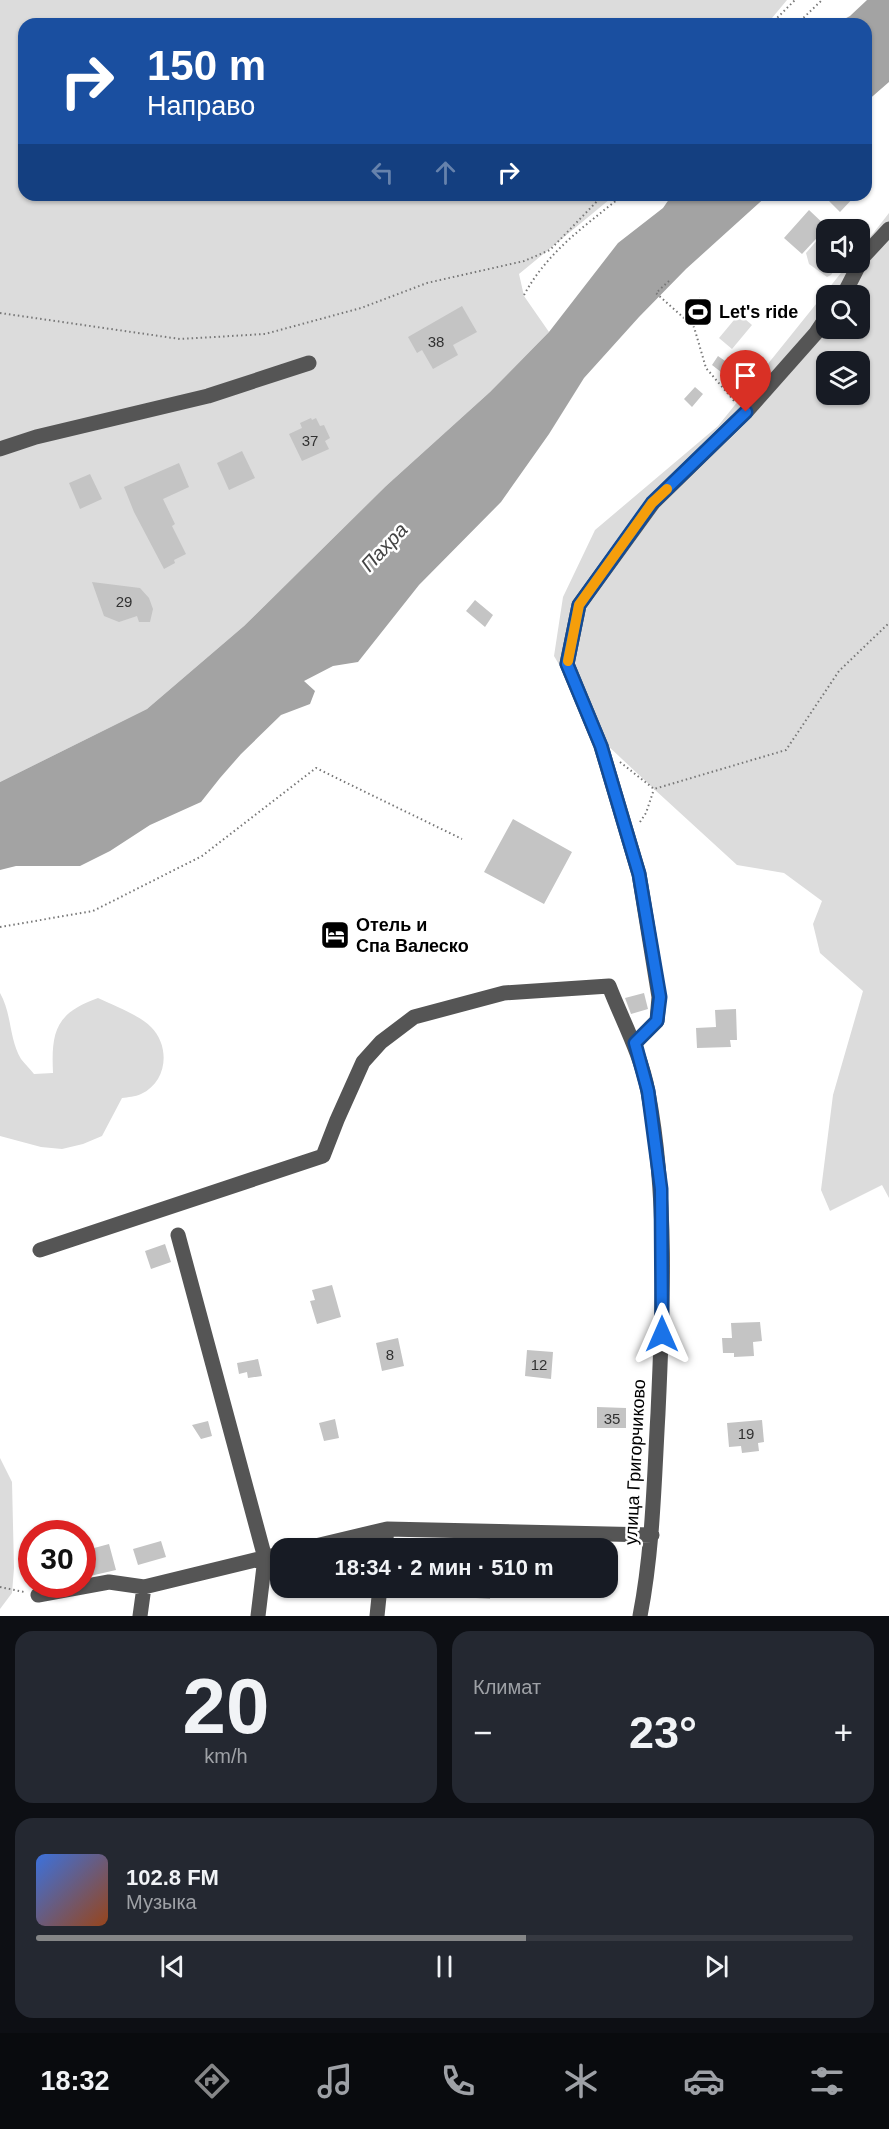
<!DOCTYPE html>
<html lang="ru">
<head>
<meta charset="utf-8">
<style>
	body { margin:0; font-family:Helvetica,sans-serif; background:#242831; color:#f1f3f6; height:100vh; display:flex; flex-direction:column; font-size:22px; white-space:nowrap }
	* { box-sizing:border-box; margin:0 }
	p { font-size:20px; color:#9ea1a6 }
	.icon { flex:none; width:33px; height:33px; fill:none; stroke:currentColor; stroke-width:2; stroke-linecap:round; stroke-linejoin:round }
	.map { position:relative; height:1616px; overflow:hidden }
	.details { display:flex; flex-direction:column; gap:15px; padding:15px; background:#0d0f14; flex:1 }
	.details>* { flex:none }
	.guide { position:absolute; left:18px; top:18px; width:854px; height:183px; border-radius:18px; box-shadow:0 2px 4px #0004; background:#1a4fa0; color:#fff; overflow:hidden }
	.buttons { position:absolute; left:816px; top:219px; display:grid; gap:12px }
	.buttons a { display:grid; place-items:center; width:54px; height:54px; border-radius:12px; background:#171b24; box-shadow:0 2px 4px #0004; font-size:30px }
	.speed { position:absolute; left:18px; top:1520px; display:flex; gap:12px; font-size:30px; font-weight:700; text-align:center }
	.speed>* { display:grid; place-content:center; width:78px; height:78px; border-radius:50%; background:#171b24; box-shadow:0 2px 4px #0004; line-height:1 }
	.speed .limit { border:9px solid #d22; background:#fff; color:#111 }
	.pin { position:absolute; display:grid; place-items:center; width:51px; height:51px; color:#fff; margin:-62px -26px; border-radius:50% 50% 50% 0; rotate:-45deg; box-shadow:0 0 6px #0007 }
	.pin .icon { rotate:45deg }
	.me { position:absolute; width:66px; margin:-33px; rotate:0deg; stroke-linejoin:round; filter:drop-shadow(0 0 4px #0008) }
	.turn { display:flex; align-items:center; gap:21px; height:126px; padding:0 30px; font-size:27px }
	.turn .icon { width:78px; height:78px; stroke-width:2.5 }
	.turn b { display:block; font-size:42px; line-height:51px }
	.lanes { display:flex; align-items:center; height:57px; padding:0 30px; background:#0003; justify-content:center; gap:30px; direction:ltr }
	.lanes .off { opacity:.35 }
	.big { font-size:45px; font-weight:800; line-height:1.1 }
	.details .card { flex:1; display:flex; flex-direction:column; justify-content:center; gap:9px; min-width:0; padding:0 21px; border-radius:18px; background:#242831 }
	.details .dial { align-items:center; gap:0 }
	.dial b { font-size:78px; line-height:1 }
	.song { display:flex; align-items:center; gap:18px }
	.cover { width:72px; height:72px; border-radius:9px; background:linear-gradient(135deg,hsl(220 70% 55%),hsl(20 70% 35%)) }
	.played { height:6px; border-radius:3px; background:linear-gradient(90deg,#858687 60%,#363941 60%) }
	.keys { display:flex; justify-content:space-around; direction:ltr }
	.heat { display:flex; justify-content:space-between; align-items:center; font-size:33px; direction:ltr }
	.details .tiles { flex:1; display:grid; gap:15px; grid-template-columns:1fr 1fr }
	.card:last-child { grid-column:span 2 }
	.trip { position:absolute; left:270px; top:1538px; width:348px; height:60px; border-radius:18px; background:#171b24; box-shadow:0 2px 4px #0004; font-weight:800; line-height:60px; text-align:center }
	.tab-bar { display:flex; height:96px; justify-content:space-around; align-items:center; background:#090b0e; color:#9ea1a6 }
	.tab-bar .icon { width:42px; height:42px }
	.tab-bar .active { color:#858687 }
	.tab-bar b { font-size:27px; color:#f1f3f6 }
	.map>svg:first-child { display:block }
</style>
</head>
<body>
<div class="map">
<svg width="889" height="1616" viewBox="0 0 889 1616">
	<rect width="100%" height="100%" fill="#fff"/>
	<path fill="#dcdcdc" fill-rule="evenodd" d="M0,0h787l-20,24h-743v171h591l-96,79 5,22 25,36 -59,60 -104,94 -142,140 -97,83 -147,73z
		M889,213v985l-7,-13 -52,26 -9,-21 12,-95 30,-104 -43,-38 -7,-29 9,-23 -38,-28 -47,-8 -83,-76 -48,-45 -52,-88 9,-59 32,-67 123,-104 131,-163 11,-1v-12zM826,296h34v32h-34zM826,362h34v32h-34z
		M826,230v32l13,1 -8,12 -4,2 -18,-13 -3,-11z
		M739,314l13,11 -20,24 -13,-11z
		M0,993c12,21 9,46 21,66 4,5 9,10 13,15l19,-1c-2,-42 3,-60 45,-75 15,7 41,17 53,29 20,20 16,55 -10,67 -6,3 -13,3 -19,4l-20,38 -19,8 -21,5 -21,-2 -41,-11z
		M0,1458l12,24 2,86 -2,25 -12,16z"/>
	<path fill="#a3a3a3" d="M867,0h22v82l-23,20v-78h-31l15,-8z
		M672,195h96l-82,74 -47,48 -55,61 -35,56 -48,68 -82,83 -61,77 -25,4 -29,15 11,10 -5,13 -29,11 -40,39 -21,24 -19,24 -51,23 -40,26 -30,15h-64l-16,4v-88l147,-73 97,-83 142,-140 104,-94 59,-60 69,-89 45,-35z"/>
	<path fill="#c4c4c4" d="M835,195h21l-16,17 -11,-11z
		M809,210l18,17 -25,27 -18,-16z
		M700,297v6l9,8 -10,12 -12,-10z
		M462,306l15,26 -24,13 5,10 -25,14 -11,-19 -5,3 -9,-16z
		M718,356l10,7 -7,9 -9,-7z
		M695,387l8,7 -11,13 -8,-8z
		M311,418l1,2 4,-2 4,8 4,-1 6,13 -5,3 4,8 -27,12 -13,-27 13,-6 -2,-5z
		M242,451l13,27 -26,12 -12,-27z
		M179,463l10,24 -26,12 12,25 -3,2 14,28 -12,6 1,3 -11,6 -30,-57 -10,-25z
		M90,474l12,25 -22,10 -11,-26z
		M92,582l48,6 9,10 4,11 -3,13h-11l-2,-6 -18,6 -15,-6z
		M475,600l18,15 -8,12 -19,-16z
		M513,819l59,33 -28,52 -60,-32z
		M644,993l4,16 -17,5 -6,-16z
		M736,1009l1,31h-7l1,7 -34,1 -1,-20 20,-1 -1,-17z
		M165,1244l6,18 -20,7 -6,-18z
		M332,1285l9,32 -24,7 -7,-23 5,-1 -3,-10z
		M760,1322l2,19 -9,1 1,14 -20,1v-4h-11l-1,-15h10l-1,-15z
		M398,1338l6,28 -22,5 -6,-28z
		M527,1350l26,2 -2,27 -26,-3z
		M258,1359l4,17 -14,2 -1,-6 -8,2 -2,-11z
		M597,1407l29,1v20h-29z
		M335,1419l4,19 -15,3 -5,-18z
		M762,1420l2,22 -6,1 1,8 -17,2 -1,-7 -12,1 -2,-24z
		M208,1421l4,15 -11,3 -9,-14z
		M161,1541l5,16 -28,8 -5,-16z
		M109,1544l7,26 -26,6 -7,-25z
		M435,1587h56l-1,12 -56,-4z"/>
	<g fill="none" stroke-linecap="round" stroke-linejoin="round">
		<path stroke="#777" stroke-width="2" stroke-dasharray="1.5 3" stroke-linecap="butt" d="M771,24l24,-24
			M797,24l25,-24
			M669,281l-13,12 38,34 12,41 29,34
			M524,295c24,-44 61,-69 99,-100
			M0,313l180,26 85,-5 96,-26 66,-25 97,-22 26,-11 53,-55
			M620,762l34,27 132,-39 53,-79 50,-48
			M640,822l6,-9 8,-24
			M0,927l93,-16 109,-55 114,-88 146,71
			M0,1587l24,5"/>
		<path stroke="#555" stroke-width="15" d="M843,296l20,-39 26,-28
			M0,449l36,-12 172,-41 101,-33
			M635,1043l22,-22 2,-24 -20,-123 -38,-128 -34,-82 12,-59 74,-102 93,-91 70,-79 10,-15
			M178,1235l87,323 -7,58
			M40,1250l283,-94 14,-36 26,-58 18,-20 33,-25 90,-24 105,-7c14,36 32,68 39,106 20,106 15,214 10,321 -4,68 -5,136 -18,203
			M307,1548l80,-19
			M385,1548l2,-19 265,6
			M38,1595l71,-13 35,5
			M140,1616l4,-29 136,-33
			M377,1616l3,-29"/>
	</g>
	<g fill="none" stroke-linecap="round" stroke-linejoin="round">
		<g stroke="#114b97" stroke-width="15">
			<path id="route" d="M662,1334l-1,-145 -13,-98 -13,-48 22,-22 3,-24 -21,-123 -38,-128 -34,-82 12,-59 73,-102 94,-91"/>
		</g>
		<use href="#route" stroke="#1a73e8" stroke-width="10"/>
		<path stroke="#f59e0b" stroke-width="10" d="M568,661l11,-56 73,-102 15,-14"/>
	</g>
	<defs>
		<g id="stadium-square" transform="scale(1.5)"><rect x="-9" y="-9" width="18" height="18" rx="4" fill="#000" stroke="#fff"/><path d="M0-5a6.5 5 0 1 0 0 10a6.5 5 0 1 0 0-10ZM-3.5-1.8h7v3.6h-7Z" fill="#fff"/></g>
		<g id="hotel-square" transform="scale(1.5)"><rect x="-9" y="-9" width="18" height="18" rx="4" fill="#000" stroke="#fff"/><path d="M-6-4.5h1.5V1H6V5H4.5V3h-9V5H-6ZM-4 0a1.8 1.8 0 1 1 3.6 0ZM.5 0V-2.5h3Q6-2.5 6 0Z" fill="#fff"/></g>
	</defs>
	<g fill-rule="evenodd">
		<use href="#stadium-square" x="698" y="312"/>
		<use href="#hotel-square" x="335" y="935"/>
	</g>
	<g text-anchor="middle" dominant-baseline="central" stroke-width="5" stroke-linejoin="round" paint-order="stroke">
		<g font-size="15" fill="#313131">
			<text x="436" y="341">38</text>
			<text x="310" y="440">37</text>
			<text x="124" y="601">29</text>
			<text x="390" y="1354">8</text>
			<text x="539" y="1364">12</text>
			<text x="612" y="1418">35</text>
			<text x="746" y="1433">19</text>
		</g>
		<g font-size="18" font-weight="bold" fill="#000" stroke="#fff" text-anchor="start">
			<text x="719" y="312">Let's ride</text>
			<text x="356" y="925">Отель и<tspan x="356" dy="21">Спа Валеско</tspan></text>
		</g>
		<g font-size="18" fill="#000" stroke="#fff">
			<text transform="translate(635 1462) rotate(-87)">улица Григорчиково</text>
		</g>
		<g font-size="20" font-style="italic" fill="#444" stroke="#fff">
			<text transform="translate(384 547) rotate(-47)">Пахра</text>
		</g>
	</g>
</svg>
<div class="buttons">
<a><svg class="icon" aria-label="sound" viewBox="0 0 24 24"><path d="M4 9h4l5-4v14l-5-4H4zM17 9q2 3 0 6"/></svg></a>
<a><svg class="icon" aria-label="search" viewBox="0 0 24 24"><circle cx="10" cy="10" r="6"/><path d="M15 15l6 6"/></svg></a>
<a><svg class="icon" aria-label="layers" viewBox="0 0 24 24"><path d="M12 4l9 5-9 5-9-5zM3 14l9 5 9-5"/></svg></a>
</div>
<div class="speed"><div class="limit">30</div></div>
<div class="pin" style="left:746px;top:412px;background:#d93025"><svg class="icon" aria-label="arrive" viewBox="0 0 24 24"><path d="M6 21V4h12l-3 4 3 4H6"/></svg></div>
<svg class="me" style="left:662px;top:1334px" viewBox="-20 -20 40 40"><path d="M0-17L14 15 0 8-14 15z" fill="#1a73e8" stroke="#fff" stroke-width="4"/></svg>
<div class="trip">18:34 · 2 мин · 510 m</div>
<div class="guide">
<div class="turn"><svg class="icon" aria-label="right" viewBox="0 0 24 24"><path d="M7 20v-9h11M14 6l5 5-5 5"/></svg><div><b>150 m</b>Направо</div></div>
<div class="lanes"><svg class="icon off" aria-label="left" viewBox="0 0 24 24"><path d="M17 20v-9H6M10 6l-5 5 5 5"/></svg><svg class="icon off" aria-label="ahead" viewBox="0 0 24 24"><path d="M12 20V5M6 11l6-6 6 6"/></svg><svg class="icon" aria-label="right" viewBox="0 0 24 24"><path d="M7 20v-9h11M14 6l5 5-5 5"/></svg></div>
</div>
</div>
<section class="details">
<div class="tiles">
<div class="card dial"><b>20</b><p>km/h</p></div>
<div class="card"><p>Климат</p>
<div class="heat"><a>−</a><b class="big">23°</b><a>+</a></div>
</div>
<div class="card">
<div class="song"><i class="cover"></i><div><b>102.8 FM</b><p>Музыка</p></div></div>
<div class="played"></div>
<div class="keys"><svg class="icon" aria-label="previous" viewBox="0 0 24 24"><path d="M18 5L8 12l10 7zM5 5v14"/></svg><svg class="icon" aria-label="pause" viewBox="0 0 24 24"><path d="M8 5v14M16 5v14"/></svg><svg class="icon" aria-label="next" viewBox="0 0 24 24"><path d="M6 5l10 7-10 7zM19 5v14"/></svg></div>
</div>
</div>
</section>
<nav class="tab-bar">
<b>18:32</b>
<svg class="icon active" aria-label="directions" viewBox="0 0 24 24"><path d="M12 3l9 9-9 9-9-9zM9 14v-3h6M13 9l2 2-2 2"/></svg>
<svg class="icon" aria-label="music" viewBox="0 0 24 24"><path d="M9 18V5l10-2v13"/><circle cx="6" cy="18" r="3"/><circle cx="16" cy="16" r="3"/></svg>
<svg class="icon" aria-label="phone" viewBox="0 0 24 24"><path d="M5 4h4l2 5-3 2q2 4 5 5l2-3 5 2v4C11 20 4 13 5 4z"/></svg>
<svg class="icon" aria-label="climate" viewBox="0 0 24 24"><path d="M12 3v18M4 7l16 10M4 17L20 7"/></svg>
<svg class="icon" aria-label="car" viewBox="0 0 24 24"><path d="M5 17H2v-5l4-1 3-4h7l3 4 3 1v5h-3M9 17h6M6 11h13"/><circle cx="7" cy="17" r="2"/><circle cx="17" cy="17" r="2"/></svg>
<svg class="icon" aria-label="filters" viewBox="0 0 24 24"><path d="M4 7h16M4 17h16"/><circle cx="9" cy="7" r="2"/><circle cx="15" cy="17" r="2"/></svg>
</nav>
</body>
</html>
